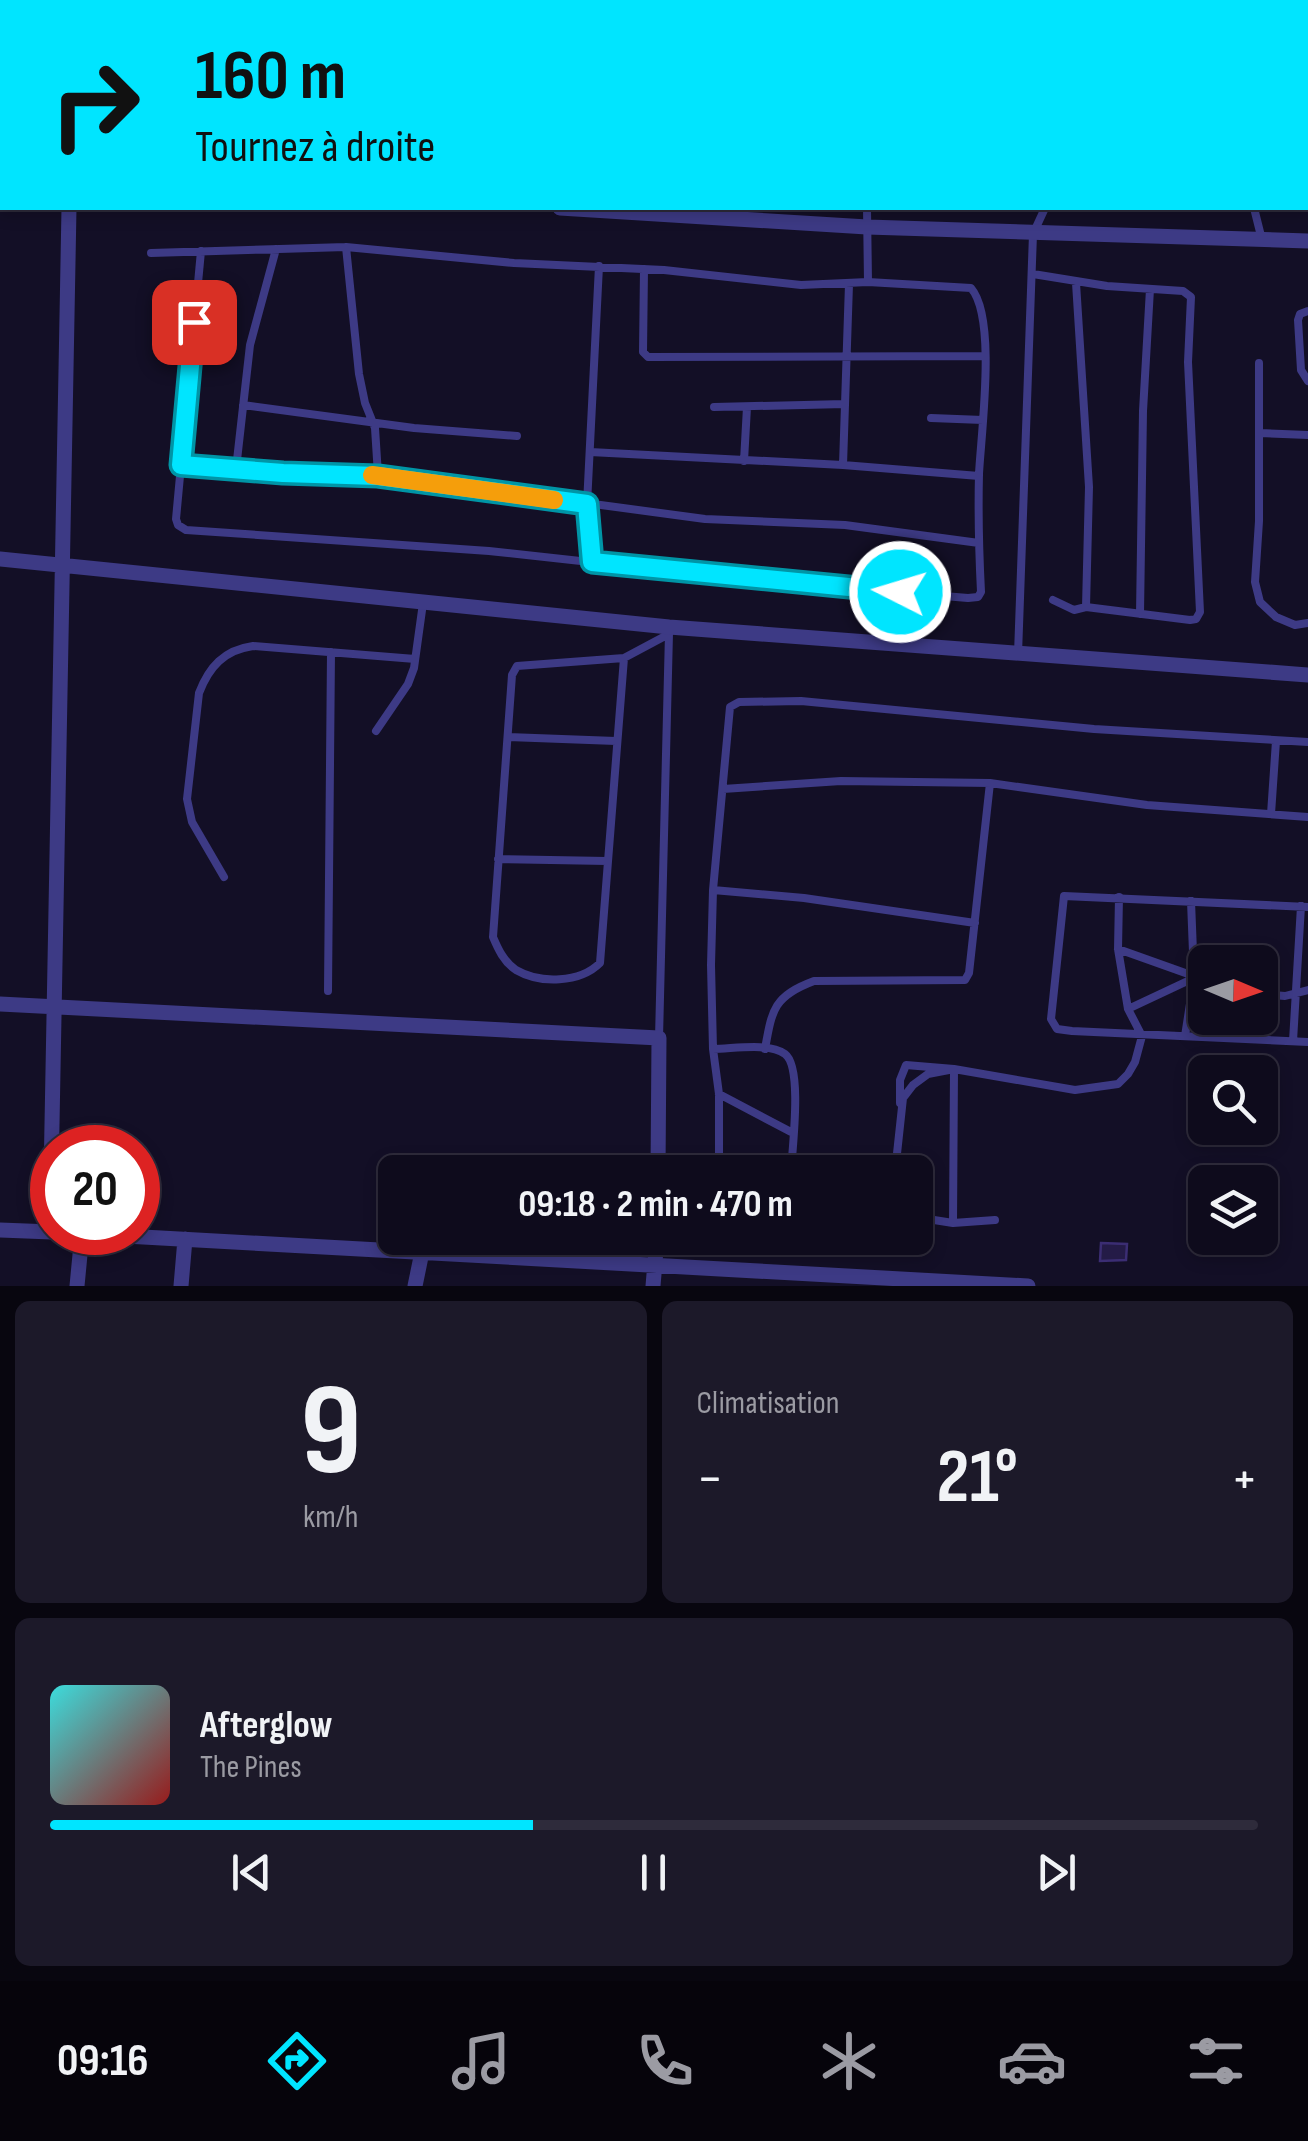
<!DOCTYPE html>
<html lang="fr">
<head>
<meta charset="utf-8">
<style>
	body { margin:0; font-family:"Sofia Sans Condensed",sans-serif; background:#1c1929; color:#f1f3f6; height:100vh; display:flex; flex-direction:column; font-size:38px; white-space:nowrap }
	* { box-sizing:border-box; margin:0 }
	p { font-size:32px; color:#9b9ba3 }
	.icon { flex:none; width:55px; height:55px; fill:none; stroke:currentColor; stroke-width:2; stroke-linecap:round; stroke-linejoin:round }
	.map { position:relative; height:1286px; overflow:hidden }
	.sheet { display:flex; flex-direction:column; gap:15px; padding:15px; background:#08060f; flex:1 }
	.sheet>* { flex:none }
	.hud { position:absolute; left:0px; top:0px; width:1310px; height:210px; box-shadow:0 5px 15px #0003,0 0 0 2px #2e2b3b; background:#00e5ff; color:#111; overflow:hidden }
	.needle { width:65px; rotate:92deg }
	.tools { position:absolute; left:1188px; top:945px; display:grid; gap:20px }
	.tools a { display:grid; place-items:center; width:90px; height:90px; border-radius:15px; background:#0e0b1c; box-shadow:0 5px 15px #0003,0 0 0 2px #2e2b3b; font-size:50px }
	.speed { position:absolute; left:30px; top:1125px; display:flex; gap:20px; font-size:50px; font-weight:700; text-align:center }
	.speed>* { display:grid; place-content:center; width:130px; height:130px; border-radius:50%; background:#0e0b1c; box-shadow:0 5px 15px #0003,0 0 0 2px #2e2b3b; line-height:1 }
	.speed .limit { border:15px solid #d22; background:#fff; color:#111 }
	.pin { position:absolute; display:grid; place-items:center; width:85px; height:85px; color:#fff; margin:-42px; border-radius:20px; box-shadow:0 5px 15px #0006 }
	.me { position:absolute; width:110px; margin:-55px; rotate:275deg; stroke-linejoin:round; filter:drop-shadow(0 0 8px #0008) }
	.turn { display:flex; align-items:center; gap:35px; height:210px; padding:0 30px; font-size:45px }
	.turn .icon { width:130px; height:130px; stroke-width:2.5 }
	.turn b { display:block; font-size:70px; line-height:85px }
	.big { font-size:75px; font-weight:700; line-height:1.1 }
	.sheet .tile { flex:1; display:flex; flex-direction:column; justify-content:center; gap:15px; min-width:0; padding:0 35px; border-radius:15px; background:#1c1929 }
	.sheet .dial { align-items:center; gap:0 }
	.dial b { font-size:130px; line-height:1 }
	.song { display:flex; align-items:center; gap:30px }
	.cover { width:120px; height:120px; border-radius:15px; background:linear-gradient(135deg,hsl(180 70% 55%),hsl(0 70% 35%)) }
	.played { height:10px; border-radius:5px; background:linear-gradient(90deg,#00e5ff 40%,#2e2b3b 40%) }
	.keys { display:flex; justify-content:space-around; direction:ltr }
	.heat { display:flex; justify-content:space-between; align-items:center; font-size:55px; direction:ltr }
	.sheet .tiles { flex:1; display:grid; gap:15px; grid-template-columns:1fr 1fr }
	.tile:last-child { grid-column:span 2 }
	.trip { position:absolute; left:378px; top:1155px; width:555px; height:100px; border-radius:15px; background:#0e0b1c; box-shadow:0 5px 15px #0003,0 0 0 2px #2e2b3b; font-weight:700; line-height:100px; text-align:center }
	.tabs { display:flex; height:160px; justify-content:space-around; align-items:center; background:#06040b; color:#9b9ba3 }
	.tabs .icon { width:70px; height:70px }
	.tabs .selected { color:#00e5ff }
	.tabs b { font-size:45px; color:#f1f3f6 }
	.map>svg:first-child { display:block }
</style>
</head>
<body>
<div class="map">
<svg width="1308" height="1286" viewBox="0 0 1308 1286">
	<rect width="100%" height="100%" fill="#130f26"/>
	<path fill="#241b47" stroke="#3b2d73" stroke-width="2.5" d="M848,1238h61v11l-61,-3z
		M1101,1243l26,1 -1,16 -26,1z"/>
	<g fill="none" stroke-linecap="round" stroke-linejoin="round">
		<path stroke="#3d3a85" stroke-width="8" d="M48,0v2
			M210,0v2
			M290,0v2
			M388,0v2
			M952,0v2
			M1072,0v2
			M1238,0l1,2
			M119,2v-2
			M582,2v-2
			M877,2v-2
			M1140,2v-2
			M867,208l1,74
			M1254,208l8,32
			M346,247l13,127 6,29 10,25 3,47
			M151,253l195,-6 168,16 150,7 137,15 67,-3 103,6c26,30 10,145 8,186 -1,39 0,78 2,118l-3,5 -10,1 -206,-17 -273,-30 -303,-21 -8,-5 -2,-6 25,-268
			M644,269l-1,83 5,5 337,-1
			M1033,274l74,12 76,5 8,6 -3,65 12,250 -4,7 -6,1 -104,-13 -12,3 -21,-10
			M1076,283l13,204 -3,120
			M1308,311l-8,3 -2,6 3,50 7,11
			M1259,363v158l-4,61 5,20 16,15 19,8 13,-2
			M243,405l171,23 103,8
			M714,407l131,-3
			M931,418l52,2
			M1260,433l48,2
			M590,452l253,13 6,-181
			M744,461l3,-54
			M181,465l102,8 95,2 327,44 140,6 134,18
			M843,465l136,11
			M236,469l14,-124 26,-96
			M591,561l-4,-57 12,-238
			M1140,614l3,-203 7,-122
			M1018,654l15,-420 12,-26
			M624,658l-24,305c-20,20 -60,21 -84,7 -12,-8 -18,-21 -23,-33l19,-262 5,-9 107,-8 45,-24
			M376,731l32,-47 6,-16 9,-65
			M508,737l108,4
			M723,789l118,-8 149,2 157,22 161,12
			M1271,814l5,-73
			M498,859l109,2
			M224,877l-32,-55 -5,-23 12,-106c10,-26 25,-43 54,-47l162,13
			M713,890l91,8 171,25
			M1308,907l-244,-11 -13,123 6,10 15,2 236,11
			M1118,949l87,31
			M328,991l3,-339
			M1260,994l25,2 23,-6
			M1128,1009l66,-31
			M1185,1036l9,-58 -3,-77
			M659,1038l10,-405
			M1293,1041l8,-135
			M713,1049c20,0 55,-7 72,5 18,13 7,96 6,118
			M765,1049c7,-40 9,-53 49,-68l151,-1 4,-7 21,-190
			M719,1094l74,39
			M900,1103v-23l6,-15 48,4 -1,154
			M719,1172v-78l-6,-45 -2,-84 2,-75 17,-183 9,-5 62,-1 293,28 214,13
			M895,1172l8,-74 10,-13 15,-11 26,-5 121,21 43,-6 10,-10 7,-12 7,-26 -14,-27 -10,-60 1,-52
			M915,1217l38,6 42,-3"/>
		<path stroke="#3d3a85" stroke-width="15" d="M0,186h2
			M560,208l307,19 441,14
			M0,559l669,68 639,48
			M0,1004l659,34 -1,134
			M0,1230l52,2
			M50,1232l19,-1024
			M53,1232l975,54
			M77,1286l5,-52
			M181,1286l4,-47
			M415,1286l7,-34
			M653,1286l4,-48"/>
	</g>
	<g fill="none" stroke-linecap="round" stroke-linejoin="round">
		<g stroke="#0095a6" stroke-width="25">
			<path id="route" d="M194,322l-13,143 102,8 95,3 209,28 5,58 308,30"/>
		</g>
		<use href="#route" stroke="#00e5ff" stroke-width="18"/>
		<path stroke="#f59e0b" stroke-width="18" d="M372,475l182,25"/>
	</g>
</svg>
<div class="tools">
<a><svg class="needle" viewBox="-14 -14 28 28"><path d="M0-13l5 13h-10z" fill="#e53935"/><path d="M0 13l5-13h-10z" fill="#9b9ba3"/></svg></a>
<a><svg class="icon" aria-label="search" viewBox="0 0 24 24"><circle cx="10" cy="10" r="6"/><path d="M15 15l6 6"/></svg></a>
<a><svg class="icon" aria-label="layers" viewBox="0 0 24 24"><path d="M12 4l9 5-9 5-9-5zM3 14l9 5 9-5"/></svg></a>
</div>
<div class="speed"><div class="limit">20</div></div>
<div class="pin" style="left:194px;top:322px;background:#d93025"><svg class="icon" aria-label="arrive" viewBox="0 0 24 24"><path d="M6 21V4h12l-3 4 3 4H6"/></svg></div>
<svg class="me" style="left:900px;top:592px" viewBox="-20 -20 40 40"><circle r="17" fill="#00e5ff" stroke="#fff" stroke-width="3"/><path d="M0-11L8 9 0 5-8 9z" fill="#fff"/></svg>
<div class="trip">09:18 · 2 min · 470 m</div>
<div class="hud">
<div class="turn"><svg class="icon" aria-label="right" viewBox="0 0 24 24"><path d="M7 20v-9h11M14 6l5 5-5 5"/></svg><div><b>160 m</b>Tournez à droite</div></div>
</div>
</div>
<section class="sheet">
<div class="tiles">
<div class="tile dial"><b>9</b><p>km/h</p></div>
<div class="tile"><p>Climatisation</p>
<div class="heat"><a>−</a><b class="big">21°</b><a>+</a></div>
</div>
<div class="tile">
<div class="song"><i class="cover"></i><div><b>Afterglow</b><p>The Pines</p></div></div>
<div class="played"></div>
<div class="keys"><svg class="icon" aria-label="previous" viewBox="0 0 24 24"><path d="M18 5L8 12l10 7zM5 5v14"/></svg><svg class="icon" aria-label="pause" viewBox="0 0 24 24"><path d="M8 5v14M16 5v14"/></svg><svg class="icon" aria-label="next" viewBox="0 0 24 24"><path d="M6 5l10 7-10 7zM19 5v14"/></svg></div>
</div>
</div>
</section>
<nav class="tabs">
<b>09:16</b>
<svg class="icon selected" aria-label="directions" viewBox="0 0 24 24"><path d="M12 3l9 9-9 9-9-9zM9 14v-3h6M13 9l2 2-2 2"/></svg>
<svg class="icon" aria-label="music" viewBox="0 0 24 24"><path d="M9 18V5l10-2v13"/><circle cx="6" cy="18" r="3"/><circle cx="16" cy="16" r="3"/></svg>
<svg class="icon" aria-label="phone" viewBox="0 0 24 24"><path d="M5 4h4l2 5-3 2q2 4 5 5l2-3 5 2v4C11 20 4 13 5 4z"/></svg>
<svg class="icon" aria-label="climate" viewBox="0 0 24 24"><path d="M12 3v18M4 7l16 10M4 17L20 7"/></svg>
<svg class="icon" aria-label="car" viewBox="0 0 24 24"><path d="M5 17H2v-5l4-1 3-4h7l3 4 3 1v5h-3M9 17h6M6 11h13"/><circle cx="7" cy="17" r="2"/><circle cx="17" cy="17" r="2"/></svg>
<svg class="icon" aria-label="filters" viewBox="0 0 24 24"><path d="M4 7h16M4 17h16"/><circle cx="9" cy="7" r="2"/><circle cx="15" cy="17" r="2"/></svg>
</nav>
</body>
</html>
